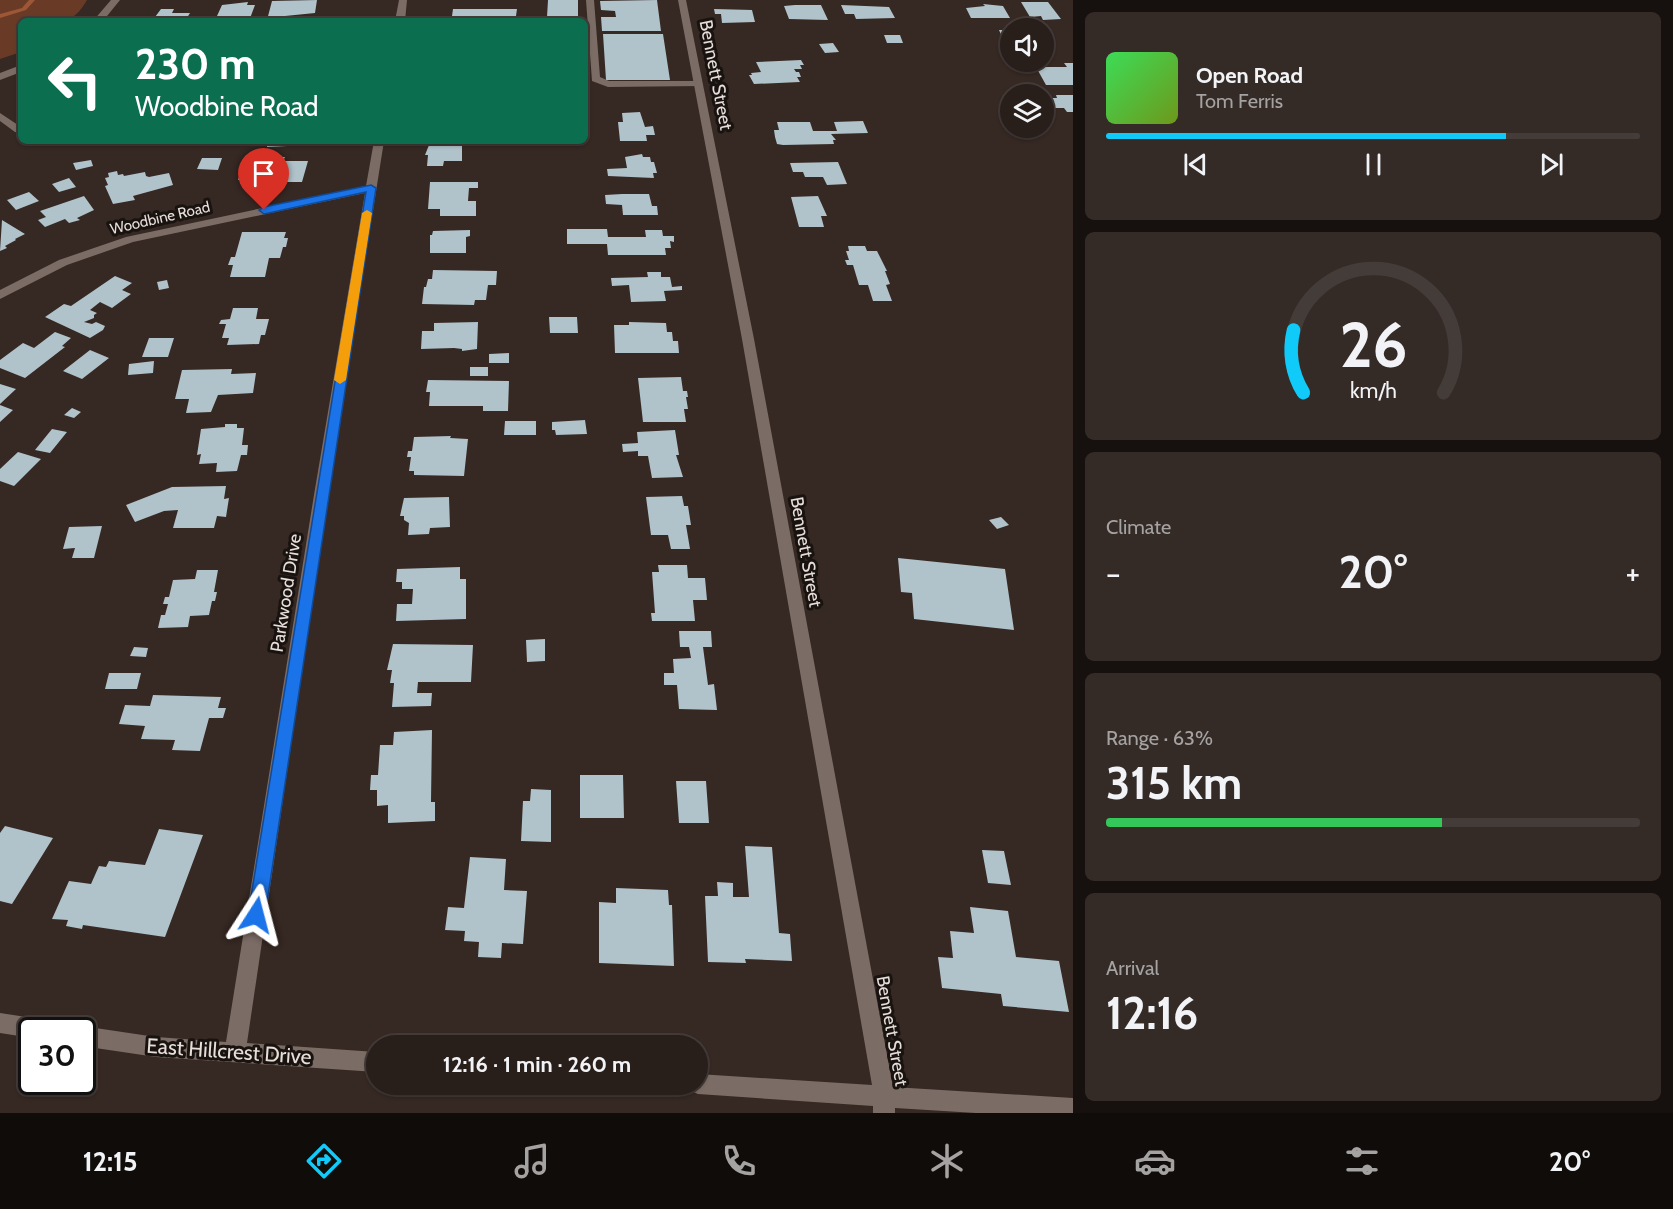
<!DOCTYPE html>
<html lang="en">
<head>
<meta charset="utf-8">
<style>
	body { margin:0; font-family:Cabin,sans-serif; background:#342b27; color:#f1f3f6; height:100vh; display:flex; flex-direction:column; font-size:22px; white-space:nowrap }
	* { box-sizing:border-box; margin:0 }
	p { font-size:20px; color:#a5a2a2 }
	.icon { flex:none; width:33px; height:33px; fill:none; stroke:currentColor; stroke-width:2; stroke-linecap:round; stroke-linejoin:round }
	.map { position:relative; flex:1; overflow:hidden }
	.drawer { display:flex; flex-direction:column; gap:12px; padding:12px; background:#16100e; width:600px }
	.drawer>* { flex:none }
	.top-card { position:absolute; left:18px; top:18px; width:570px; height:126px; border-radius:9px; box-shadow:0 2px 4px #0004,0 0 0 2px #443c39; background:#0b6e4f; color:#fff; overflow:hidden }
	.buttons { position:absolute; left:1000px; top:18px; display:grid; gap:12px }
	.buttons a { display:grid; place-items:center; width:54px; height:54px; border-radius:50%; background:#281e1a; box-shadow:0 2px 4px #0004,0 0 0 2px #443c39; font-size:30px }
	.speed { position:absolute; left:18px; top:1017px; display:flex; gap:12px; font-size:30px; font-weight:700; text-align:center }
	.speed>* { display:grid; place-content:center; width:78px; height:78px; border-radius:50%; background:#281e1a; box-shadow:0 2px 4px #0004,0 0 0 2px #443c39; line-height:1 }
	.speed .limit { border:3px solid #111; border-radius:9px; background:#fff; color:#111 }
	.pin { position:absolute; display:grid; place-items:center; width:51px; height:51px; color:#fff; margin:-62px -26px; border-radius:50% 50% 50% 0; rotate:-45deg; box-shadow:0 0 6px #0007 }
	.pin .icon { rotate:45deg }
	.me { position:absolute; width:66px; margin:-33px; rotate:9deg; stroke-linejoin:round; filter:drop-shadow(0 0 4px #0008) }
	.turn { display:flex; align-items:center; gap:21px; height:126px; padding:0 18px; font-size:27px }
	.turn .icon { width:78px; height:78px; stroke-width:2.5 }
	.turn b { display:block; font-size:42px; line-height:51px }
	.big { font-size:45px; font-weight:700; line-height:1.1 }
	.drawer .widget { flex:1; display:flex; flex-direction:column; justify-content:center; gap:9px; min-width:0; padding:0 21px; border-radius:9px; background:#342b27 }
	.drawer .dial { align-items:center; gap:0 }
	.dial svg { height:156px; overflow:visible; fill:none; stroke:#443c39; stroke-width:7; stroke-linecap:round; text-anchor:middle }
	.dial text { fill:#f1f3f6; stroke:none }
	.song { display:flex; align-items:center; gap:18px }
	.cover { width:72px; height:72px; border-radius:9px; background:linear-gradient(135deg,hsl(130 70% 55%),hsl(80 70% 35%)) }
	.played { height:6px; border-radius:3px; background:linear-gradient(90deg,#10cafa 75%,#443c39 75%) }
	.keys { display:flex; justify-content:space-around; direction:ltr }
	.heat { display:flex; justify-content:space-between; align-items:center; font-size:33px; direction:ltr }
	.charge { height:9px; border-radius:4px; background:linear-gradient(90deg,#34c759 63%,#443c39 0) }
	.trip { position:absolute; left:366px; top:1035px; width:342px; height:60px; border-radius:30px; background:#281e1a; box-shadow:0 2px 4px #0004,0 0 0 2px #443c39; font-weight:700; line-height:60px; text-align:center }
	.menu { display:flex; height:96px; justify-content:space-around; align-items:center; background:#100c0a; color:#a5a2a2 }
	.menu .icon { width:42px; height:42px }
	.menu .current { color:#10cafa }
	.menu b { font-size:27px; color:#f1f3f6 }
	main { display:flex; flex:1; min-height:0 }
	.map>svg:first-child { display:block }
</style>
</head>
<body>
<main>
<div class="map">
<svg width="1073" height="1113" viewBox="0 0 1073 1113">
	<rect width="100%" height="100%" fill="#362823"/>
	<path fill="#693b27" d="M0,0h87c-17,30 -34,21 -66,21v31l-21,7z"/>
	<g fill="none" stroke-linecap="round" stroke-linejoin="round">
		<path fill="#9d5636" fill-rule="evenodd" d="M29,0h6l-9,10 -26,8v-4l22,-6z"/>
	</g>
	<path fill="#b0c2ca" d="M317,0l-2,13 -30,3 -1,4h-17l5,-19z
		M548,0h30v17h-31z
		M657,0l4,31h-59l-1,-14h15l-1,-6 -14,-1 -1,-9z
		M248,2l-1,3h8l-6,16h-14l2,-5h-20l5,-11z
		M1021,2h27l13,17 -18,1 -2,-4 -11,1z
		M983,4l20,2 7,12h-39l-5,-10 19,-2z
		M795,5h26l7,15 -39,-1 -5,-13z
		M841,5l48,2 6,11 -39,1 -2,-5h-9z
		M161,9h13l-2,4h18l-5,8h-33z
		M453,9h64l-1,7 -28,2v2l-34,1 2,-5h-4z
		M714,9l38,1 3,12 -33,1 -1,-9h-6z
		M1022,18h13l6,8h-13z
		M999,30h12v9h-8z
		M603,34h60l7,46h-64z
		M884,35h16l3,8h-16z
		M833,43l6,9 -14,1 -6,-9z
		M801,60l3,5h-4l2,4h-8l2,3h3l2,5h-4l3,5 -46,2 -5,-9h3l-1,-2 10,-1 -5,-10z
		M1064,63h9v22h-27l-10,-18h31z
		M1056,95h17v17h-6l-3,-4h-20v-10h13z
		M640,112l5,15 8,-1 2,9h-9l1,6h-27l-2,-19h5l-1,-9z
		M863,121l5,12 -37,1 5,6h-3l1,4 -51,1 -6,-1 -2,-7 -1,-7h5l-2,-8h33l3,9h24l-3,-9z
		M267,141h20v5l-20,1z
		M429,145h33v16h-18l-1,5h-16l1,-11h-3z
		M642,154l1,3h7l1,5h3l3,11h-4l1,5 -46,-2 -1,-7 20,-1 -2,-11z
		M246,156l39,1 -2,4h25l-6,21h-30l2,-7h-15l-2,6 -19,-1z
		M202,158h20l-4,12 -21,-1z
		M91,160l2,6 -17,4 -3,-7z
		M838,162l9,22 -20,1 -4,-8h-18l-2,-5h-10l-3,-9z
		M117,171l1,4 5,-1 1,2 21,-4 1,4 3,1 20,-4 4,12 -40,11 2,4 -22,4 -8,-18 3,-1 -3,-7 4,-1 -1,-4z
		M69,178l7,9 -17,5 -7,-8z
		M430,182h48v6h-9l-1,13h8v15h-36v-7h-12z
		M29,192l10,9 -23,9 -9,-10z
		M622,194h27l3,12h5l1,9h-35l-1,-10 -16,-1 -1,-9z
		M84,196l10,14 -17,8 3,2 -11,3 -4,-4 -20,8 -7,-7 8,-3 -6,-6z
		M818,196l9,20h-6l3,11h-25l-8,-30z
		M2,220l23,14 -10,5 1,1 -11,6 2,2 -7,3z
		M567,229h40l1,8h38l-1,-7h17l1,6h11v6l-4,-1 1,7h-6l1,7h-58l-1,-11h-40z
		M470,230v6l-4,1v16h-36v-18h2l1,-4z
		M242,232h44l-2,6h4l-2,9h-3l-3,11h-11l-4,19h-35l3,-12h-5l3,-8h4z
		M848,246h17l2,5h10l10,20h-2l5,13 -4,1 6,16h-19l-5,-16h-9l-6,-20h-6l-2,-5h4l-3,-9h3z
		M433,270l64,1 -1,14h-8l-2,15h-11l-1,5 -52,-1 2,-17h2l2,-8h4z
		M647,272h14v5h9l2,10 10,-1v4l-18,1 2,10 -35,1 -2,-17 -17,1 -1,-8 37,-1z
		M115,276l17,7 -10,7 9,4 -19,14 -12,-6 -10,8 7,3 -3,2v3l-10,4 8,2 4,-2 9,4 -2,4 -13,8 -45,-21 19,-13 7,2z
		M167,280l2,8 -10,2 -2,-8z
		M233,308h25l-2,11h13l-4,16h-4l-2,9 -32,1 2,-7h-7l4,-14h-7l2,-4 9,-1z
		M549,317h28l1,16h-28z
		M478,322l-1,27 -15,2v-2l-8,-1 -33,1 1,-18h12v-8z
		M629,322l37,1 1,9h5l1,9h5l1,12h-64l-1,-28h15z
		M55,332l16,6 -9,8 3,1 -40,31 -25,-10v-8l23,-17 11,5z
		M149,338h25l-6,19h-26z
		M90,350l19,8 -27,21 -19,-8z
		M509,353v10h-20v-9z
		M154,361l-1,12 -25,2 1,-11z
		M470,367h18v9h-18z
		M232,369l-1,5 25,-1 -3,20 -35,2 -7,17 -25,1 3,-14h-14l7,-29z
		M681,377l2,14h4l1,6h-2l2,12h-4l2,13h-43l-5,-44z
		M428,380l81,1 -1,30h-25v-5h-54l1,-14h-4z
		M0,384l16,5 -16,15z
		M0,405l13,5 -13,12z
		M72,408l9,4 -7,6 -10,-3z
		M585,420l2,14 -31,1 -1,-5h-3v-8z
		M505,421h31v14h-32z
		M225,424h12v4h7l-2,17h6l-1,10h-6l-4,16 -21,1 1,-9 -18,1 2,-10 -4,1 4,-26 24,-2z
		M52,429l15,3 -17,21 -15,-3z
		M675,430l4,25h-3l7,22 -31,1 -4,-22h-10v-5l-15,1 -1,-8 16,-1 -1,-11z
		M451,436l-1,2 18,1 -4,37 -50,-1v-4h-5l2,-14h-4l1,-6h4l2,-14z
		M18,452l23,7 -27,27 -14,-5v-12z
		M226,486l-2,13 5,-1 -3,19 -9,-1 -3,12h-41l5,-18 -14,1 -29,11 -9,-17 46,-18z
		M682,496l2,10h4l3,19h-5l4,24h-19l-3,-14h-17l-5,-38z
		M449,497l1,30 -20,1 -1,6 -21,1 1,-12 -5,-3v-4h-4l4,-18z
		M1001,517l8,8 -12,4 -8,-9z
		M102,526l-8,32h-22l3,-10 -12,1 6,-22z
		M898,558l107,11 9,61 -100,-11 -2,-26 -11,-1z
		M658,565h29l1,13h17l2,22h-14l2,21h-43l-1,-8h4l-3,-41h7z
		M460,567v12h6v40l-70,2 1,-17h15l1,-15h-11v-7h-6l1,-13z
		M197,570h21l-4,22h3l-2,9h-3l-3,14 -19,1 -2,11 -30,1 3,-13h4l3,-11h-5l2,-7h4l4,-17 22,-1z
		M679,631h32l1,16h-9l5,38 6,-1 3,26 -38,-1 -2,-24h-13v-12h10l-1,-14 18,-1 -2,-11h-9z
		M545,639v22l-18,1 -1,-22z
		M393,644l80,1 -2,37h-53l-1,11h15l-1,13 -39,1 2,-24h-4l2,-13h-5z
		M134,647l14,1 -2,9 -16,-1z
		M109,673h32l-4,16h-32z
		M153,695l68,2 -3,11h8l-3,10h-14l-9,33 -28,-1 3,-10 -34,-1 4,-13 -26,-2 6,-19 25,1z
		M432,730l-1,72h4v19l-47,2v-18l-11,1v-16h-7l1,-15h7l2,-30h13l1,-13z
		M580,775h43l1,43h-44z
		M676,781h30l3,42h-30z
		M531,789l20,1v52l-30,-1 2,-40h7z
		M5,826l48,12 -41,66 -12,-3v-68z
		M159,829l44,6 -38,102 -82,-12 -1,4 -16,-3 2,-6 -16,-1 17,-38 22,3 8,-18 7,1 3,-6 36,4z
		M745,846l27,1 7,86 11,1 2,27 -47,-2 1,4 -38,-1 -3,-66h13l-1,-14 16,1v14h16z
		M982,850l22,1 7,34 -23,-2z
		M470,857l36,2 -2,31 23,1 -4,53 -21,-1 -1,15 -23,-1 1,-15 -15,-1 1,-10 -20,-1 3,-23 16,1z
		M616,888l52,2 1,15h3l2,61 -75,-3v-61l17,1z
		M970,907l38,4 8,46 43,4 10,51 -66,-6 -2,-12 -59,-6 -4,-31 15,1 -3,-27 24,2z"/>
	<g fill="none" stroke-linecap="round" stroke-linejoin="round">
		<path fill="#7c6c66" fill-rule="evenodd" d="M586,0h8l6,77 9,4h89l5,3 -2,2 -93,1 -16,-6z
			M0,113l21,14v6l-6,-1 -15,-11z"/>
		<path fill="#7c6c66" fill-rule="evenodd" d="M399,0h8l-2,21h-10z
			M678,0h8l68,339 139,748 180,11v15h-97l-81,-5v5h-22v-7l-175,-12 -7,-3 -3,-7h10v-10l174,11 -130,-746z
			M374,141h10l-56,354 -81,548 129,9v20l-220,-15 -74,-11v-16h-8l8,-4 74,11 70,5 88,-547 51,-302 -232,49 -66,23 -67,34v-9l59,-30 67,-23 240,-51z
			M0,1013l46,7 7,3 3,7h-24v8l-32,-5z"/>
		<path fill="#7c6c66" fill-rule="evenodd" d="M111,0h9l-17,21h-10z
			M21,65v7l-21,8v-7z"/>
	</g>
	<path fill="#1a73e8" stroke="#114b97" stroke-width="1.5" d="M371,185l5,3 -111,727 -3,5 -6,3 -6,-3 -2,-5 118,-723 -102,22 -5,-4 5,-3z"/>
	<path fill="#f59e0b" d="M367,210l5,3 -26,167 -6,4 -6,-4 28,-167z"/>
	<g text-anchor="middle" dominant-baseline="central" stroke-width="6" stroke-linejoin="round" paint-order="stroke">
		<g font-size="15" fill="#e7deda" stroke="#191310">
			<text transform="translate(160 218) rotate(-13)">Woodbine Road</text>
		</g>
		<g font-size="18" fill="#e7deda" stroke="#191310">
			<text transform="translate(716 75) rotate(79)">Bennett Street</text>
			<text transform="translate(806 552) rotate(80)">Bennett Street</text>
			<text transform="translate(286 593) rotate(-81)">Parkwood Drive</text>
			<text transform="translate(892 1031) rotate(80)">Bennett Street</text>
		</g>
		<g font-size="21" fill="#e7deda" stroke="#191310">
			<text transform="translate(229 1051) rotate(4)">East Hillcrest Drive</text>
		</g>
	</g>
</svg>
<div class="buttons">
<a><svg class="icon" aria-label="sound" viewBox="0 0 24 24"><path d="M4 9h4l5-4v14l-5-4H4zM17 9q2 3 0 6"/></svg></a>
<a><svg class="icon" aria-label="layers" viewBox="0 0 24 24"><path d="M12 4l9 5-9 5-9-5zM3 14l9 5 9-5"/></svg></a>
</div>
<div class="speed"><div class="limit">30</div></div>
<div class="pin" style="left:264px;top:210px;background:#d93025"><svg class="icon" aria-label="arrive" viewBox="0 0 24 24"><path d="M6 21V4h12l-3 4 3 4H6"/></svg></div>
<svg class="me" style="left:256px;top:915px" viewBox="-20 -20 40 40"><path d="M0-17L14 15 0 8-14 15z" fill="#1a73e8" stroke="#fff" stroke-width="4"/></svg>
<div class="trip">12:16 · 1 min · 260 m</div>
<div class="top-card">
<div class="turn"><svg class="icon" aria-label="left" viewBox="0 0 24 24"><path d="M17 20v-9H6M10 6l-5 5 5 5"/></svg><div><b>230 m</b>Woodbine Road</div></div>
</div>
</div>
<section class="drawer">
<div class="widget">
<div class="song"><i class="cover"></i><div><b>Open Road</b><p>Tom Ferris</p></div></div>
<div class="played"></div>
<div class="keys"><svg class="icon" aria-label="previous" viewBox="0 0 24 24"><path d="M18 5L8 12l10 7zM5 5v14"/></svg><svg class="icon" aria-label="pause" viewBox="0 0 24 24"><path d="M8 5v14M16 5v14"/></svg><svg class="icon" aria-label="next" viewBox="0 0 24 24"><path d="M6 5l10 7-10 7zM19 5v14"/></svg></div>
</div>
<div class="widget dial"><svg viewBox="0 0 100 80">
<path d="M14 69A42 42 0 1 1 86 69"/>
<path d="M14 69A42 42 0 0 1 9 37" stroke="#10cafa"/>
<text x="50" y="56" font-size="32" font-weight="700">26</text>
<text x="50" y="72" font-size="11">km/h</text>
</svg></div>
<div class="widget"><p>Climate</p>
<div class="heat"><a>−</a><b class="big">20°</b><a>+</a></div>
</div>
<div class="widget"><p>Range · 63%</p><b class="big">315 km</b><div class="charge"></div></div>
<div class="widget"><p>Arrival</p><b class="big">12:16</b></div>
</section>
</main>
<nav class="menu">
<b>12:15</b>
<svg class="icon current" aria-label="directions" viewBox="0 0 24 24"><path d="M12 3l9 9-9 9-9-9zM9 14v-3h6M13 9l2 2-2 2"/></svg>
<svg class="icon" aria-label="music" viewBox="0 0 24 24"><path d="M9 18V5l10-2v13"/><circle cx="6" cy="18" r="3"/><circle cx="16" cy="16" r="3"/></svg>
<svg class="icon" aria-label="phone" viewBox="0 0 24 24"><path d="M5 4h4l2 5-3 2q2 4 5 5l2-3 5 2v4C11 20 4 13 5 4z"/></svg>
<svg class="icon" aria-label="climate" viewBox="0 0 24 24"><path d="M12 3v18M4 7l16 10M4 17L20 7"/></svg>
<svg class="icon" aria-label="car" viewBox="0 0 24 24"><path d="M5 17H2v-5l4-1 3-4h7l3 4 3 1v5h-3M9 17h6M6 11h13"/><circle cx="7" cy="17" r="2"/><circle cx="17" cy="17" r="2"/></svg>
<svg class="icon" aria-label="filters" viewBox="0 0 24 24"><path d="M4 7h16M4 17h16"/><circle cx="9" cy="7" r="2"/><circle cx="15" cy="17" r="2"/></svg>
<b>20°</b>
</nav>
</body>
</html>
